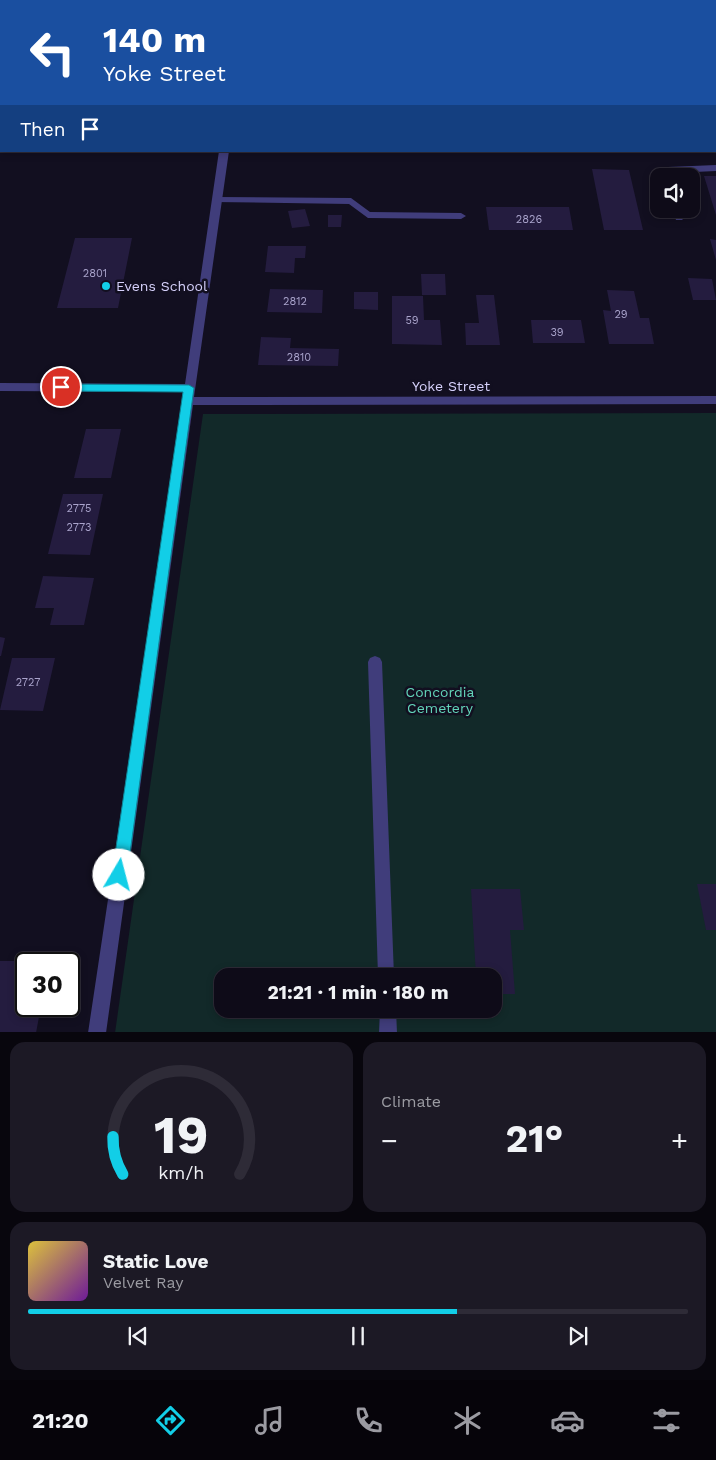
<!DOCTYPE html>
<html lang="en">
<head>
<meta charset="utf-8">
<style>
	body { margin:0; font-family:"Work Sans",sans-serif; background:#1c1925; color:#f1f3f6; height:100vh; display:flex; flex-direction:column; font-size:19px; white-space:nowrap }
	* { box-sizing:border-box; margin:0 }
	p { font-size:16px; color:#9b9ba2 }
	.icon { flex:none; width:28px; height:28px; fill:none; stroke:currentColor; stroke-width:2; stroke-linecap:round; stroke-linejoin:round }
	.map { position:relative; height:1032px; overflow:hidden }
	.side { display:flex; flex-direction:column; gap:10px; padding:10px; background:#08060d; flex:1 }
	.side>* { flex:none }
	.hud { position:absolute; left:0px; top:0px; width:716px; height:152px; box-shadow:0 2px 8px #0003,0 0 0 1px #2e2b37; background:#1a4fa0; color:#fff; overflow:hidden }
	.controls { position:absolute; left:650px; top:168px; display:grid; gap:10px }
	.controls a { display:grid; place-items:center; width:50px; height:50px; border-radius:10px; background:#0e0b18; box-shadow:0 2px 8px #0003,0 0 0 1px #2e2b37; font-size:25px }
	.speed { position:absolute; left:15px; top:952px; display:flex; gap:10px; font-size:25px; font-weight:700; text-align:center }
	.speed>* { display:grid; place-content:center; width:65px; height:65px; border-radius:50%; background:#0e0b18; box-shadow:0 2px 8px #0003,0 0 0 1px #2e2b37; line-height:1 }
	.speed .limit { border:2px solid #111; border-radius:8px; background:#fff; color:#111 }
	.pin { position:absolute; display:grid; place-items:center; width:42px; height:42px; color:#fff; margin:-21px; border:2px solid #fff; border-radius:50%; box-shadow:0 1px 5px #0007 }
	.me { position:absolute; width:55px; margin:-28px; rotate:8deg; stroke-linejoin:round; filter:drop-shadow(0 0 4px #0008) }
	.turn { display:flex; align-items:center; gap:18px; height:105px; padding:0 20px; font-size:22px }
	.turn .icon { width:65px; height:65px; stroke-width:2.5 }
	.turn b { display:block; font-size:35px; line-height:42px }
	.then { display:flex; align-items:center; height:48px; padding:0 20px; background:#0003; gap:10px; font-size:19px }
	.big { font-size:38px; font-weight:700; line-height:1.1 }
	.side .widget { flex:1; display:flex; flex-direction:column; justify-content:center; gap:8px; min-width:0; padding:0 18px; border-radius:15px; background:#1c1925 }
	.side .dial { align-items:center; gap:0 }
	.dial svg { height:130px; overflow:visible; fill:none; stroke:#2e2b37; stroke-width:7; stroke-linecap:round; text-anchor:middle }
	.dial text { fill:#f1f3f6; stroke:none }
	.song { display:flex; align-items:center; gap:15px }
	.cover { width:60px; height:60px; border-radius:8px; background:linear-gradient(135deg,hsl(50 70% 55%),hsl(280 70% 35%)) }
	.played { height:5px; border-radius:2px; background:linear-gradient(90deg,#12cee7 65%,#2e2b37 65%) }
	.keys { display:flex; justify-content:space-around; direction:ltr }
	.heat { display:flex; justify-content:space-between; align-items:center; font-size:28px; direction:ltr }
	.side .tiles { flex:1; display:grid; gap:10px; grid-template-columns:1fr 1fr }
	.widget:last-child { grid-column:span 2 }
	.trip { position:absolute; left:214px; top:968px; width:288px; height:50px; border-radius:15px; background:#0e0b18; box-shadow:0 2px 8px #0003,0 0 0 1px #2e2b37; font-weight:700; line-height:50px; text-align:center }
	.menu { display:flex; height:80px; justify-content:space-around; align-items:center; background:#06040a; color:#9b9ba2 }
	.menu .icon { width:35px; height:35px }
	.menu .on { color:#12cee7 }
	.menu b { font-size:22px; color:#f1f3f6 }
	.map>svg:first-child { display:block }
</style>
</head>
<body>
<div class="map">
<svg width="716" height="1033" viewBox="0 0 716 1033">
	<rect width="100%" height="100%" fill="#120f20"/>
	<path fill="#122929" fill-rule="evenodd" d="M716,413v619l-601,1 88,-619zM222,976h270v33h-270z"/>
	<path fill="#241c3f" d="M297,151h32v2h-32z
		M592,169l37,1 14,60h-39z
		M704,176h12v39z
		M486,207h83l4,23h-84z
		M305,209l5,17 -18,2 -4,-17z
		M328,215h14l-1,12h-13z
		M75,238h57l-14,70h-61z
		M710,239l6,1v20z
		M268,246h38l-1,12h-10l-1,15 -29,-1z
		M421,274h24l1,21h-24z
		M688,278l24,1 4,21h-23z
		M270,289l53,1 -1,23 -55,-1z
		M607,290l27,1 6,27h9l5,26h-45l-6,-34 8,1z
		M354,292h24v18l-24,-1z
		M476,295h18l6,50h-34l-1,-22h14z
		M392,296h31l1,24h16l2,25 -50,-1z
		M531,320h50l4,23h-52z
		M261,337l30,1 -1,10 49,1 -1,17 -80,-1z
		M86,429h35l-10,49h-37z
		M63,494h40l-13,61 -42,-1z
		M43,576l51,2 -10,47h-34l4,-17h-19z
		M0,637l5,1 -4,18h-1z
		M12,658h43l-12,53 -43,-1z
		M697,884h19v46h-10z
		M471,889h49l4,41h-14l5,64h-23v-18h-16z
		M0,961h48v3h-22v42h15l-5,27h-36z"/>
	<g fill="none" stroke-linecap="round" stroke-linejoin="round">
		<path fill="#403d7b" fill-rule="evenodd" d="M550,0h8l1,1h-8z
			M716,165v6l-43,2 1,3h-10l-1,-6 5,-3z
			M217,197l134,1 19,14 91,1 5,3 -5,3 -93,-1 -19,-14 -135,-2 -2,-2z
			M672,209h10l2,9 -2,2h-6z
			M375,656l5,2 2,4 12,314h-16l-10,-314 2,-4z
			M380,1009h16l1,24h-18z"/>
		<path fill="#403d7b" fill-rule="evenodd" d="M0,7h1v4h-1z
			M219,151h10l-35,246 522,-1v8l-523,1 -87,628h-18l96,-641 -184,-1v-8l185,1z"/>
	</g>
	<path fill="#12cee7" stroke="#0c8696" d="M61,384l128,1 5,3 -67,487 -3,5 -5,2 -5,-2 -2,-5 71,-483 -122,-1 -5,-4z"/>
	<circle fill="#12cee7" stroke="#120f20" stroke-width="2" cx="106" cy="286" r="5"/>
	<g text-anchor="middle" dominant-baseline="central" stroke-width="5" stroke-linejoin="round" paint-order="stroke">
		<g font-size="11" fill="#aaa4cc">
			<text x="529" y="219">2826</text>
			<text x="95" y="273">2801</text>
			<text x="295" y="301">2812</text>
			<text x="621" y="314">29</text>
			<text x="412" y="320">59</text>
			<text x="557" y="332">39</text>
			<text x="299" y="357">2810</text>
			<text x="79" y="508">2775</text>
			<text x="79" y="527">2773</text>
			<text x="28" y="682">2727</text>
		</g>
		<g font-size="14" fill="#d6d1fb" stroke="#120f20" text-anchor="start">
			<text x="116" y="286">Evens School</text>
		</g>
		<g font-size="14" fill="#d6d1fb" stroke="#120f20">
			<text x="451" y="386">Yoke Street</text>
		</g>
		<g font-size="14" fill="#63d5ba" stroke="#120f20">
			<text x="440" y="692">Concordia<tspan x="440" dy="16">Cemetery</tspan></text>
		</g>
	</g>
</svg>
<div class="controls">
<a><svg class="icon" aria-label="sound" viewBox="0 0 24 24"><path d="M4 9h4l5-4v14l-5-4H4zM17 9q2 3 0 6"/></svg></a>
</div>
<div class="speed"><div class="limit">30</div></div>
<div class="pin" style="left:61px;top:387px;background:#d93025"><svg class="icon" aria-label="arrive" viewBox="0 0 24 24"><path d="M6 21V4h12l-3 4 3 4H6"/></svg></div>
<svg class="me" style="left:119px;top:875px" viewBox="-20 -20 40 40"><circle r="19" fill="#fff"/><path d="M0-13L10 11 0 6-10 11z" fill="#12cee7"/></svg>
<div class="trip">21:21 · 1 min · 180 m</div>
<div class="hud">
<div class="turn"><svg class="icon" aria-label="left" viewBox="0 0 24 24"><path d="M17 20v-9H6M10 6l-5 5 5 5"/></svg><div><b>140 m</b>Yoke Street</div></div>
<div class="then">Then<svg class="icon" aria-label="arrive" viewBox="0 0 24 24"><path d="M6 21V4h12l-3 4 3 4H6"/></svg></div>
</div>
</div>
<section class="side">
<div class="tiles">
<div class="widget dial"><svg viewBox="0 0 100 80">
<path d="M14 69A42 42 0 1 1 86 69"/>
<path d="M14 69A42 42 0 0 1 8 46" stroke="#12cee7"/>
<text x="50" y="56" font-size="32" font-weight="700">19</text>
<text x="50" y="72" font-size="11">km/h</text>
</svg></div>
<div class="widget"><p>Climate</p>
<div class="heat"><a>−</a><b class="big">21°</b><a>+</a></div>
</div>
<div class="widget">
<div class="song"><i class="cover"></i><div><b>Static Love</b><p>Velvet Ray</p></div></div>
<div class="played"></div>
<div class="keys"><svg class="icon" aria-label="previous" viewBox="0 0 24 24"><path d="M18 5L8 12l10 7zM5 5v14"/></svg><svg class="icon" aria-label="pause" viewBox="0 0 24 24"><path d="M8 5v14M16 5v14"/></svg><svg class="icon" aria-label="next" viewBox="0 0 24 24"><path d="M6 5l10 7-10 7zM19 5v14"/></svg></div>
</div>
</div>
</section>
<nav class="menu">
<b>21:20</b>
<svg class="icon on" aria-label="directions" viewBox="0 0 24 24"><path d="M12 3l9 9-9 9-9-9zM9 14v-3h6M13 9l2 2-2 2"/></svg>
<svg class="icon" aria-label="music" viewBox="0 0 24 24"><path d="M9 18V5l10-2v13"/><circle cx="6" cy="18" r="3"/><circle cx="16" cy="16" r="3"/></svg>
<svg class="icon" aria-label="phone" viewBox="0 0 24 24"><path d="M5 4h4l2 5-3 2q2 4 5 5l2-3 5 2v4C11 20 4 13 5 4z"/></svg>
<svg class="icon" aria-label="climate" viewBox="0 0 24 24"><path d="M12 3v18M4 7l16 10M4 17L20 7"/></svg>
<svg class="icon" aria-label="car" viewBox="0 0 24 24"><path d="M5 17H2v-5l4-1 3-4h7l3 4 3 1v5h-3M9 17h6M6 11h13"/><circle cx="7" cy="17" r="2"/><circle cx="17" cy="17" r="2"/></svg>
<svg class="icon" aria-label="filters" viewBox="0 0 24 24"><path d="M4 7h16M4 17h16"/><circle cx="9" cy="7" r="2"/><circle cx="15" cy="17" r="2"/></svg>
</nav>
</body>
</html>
